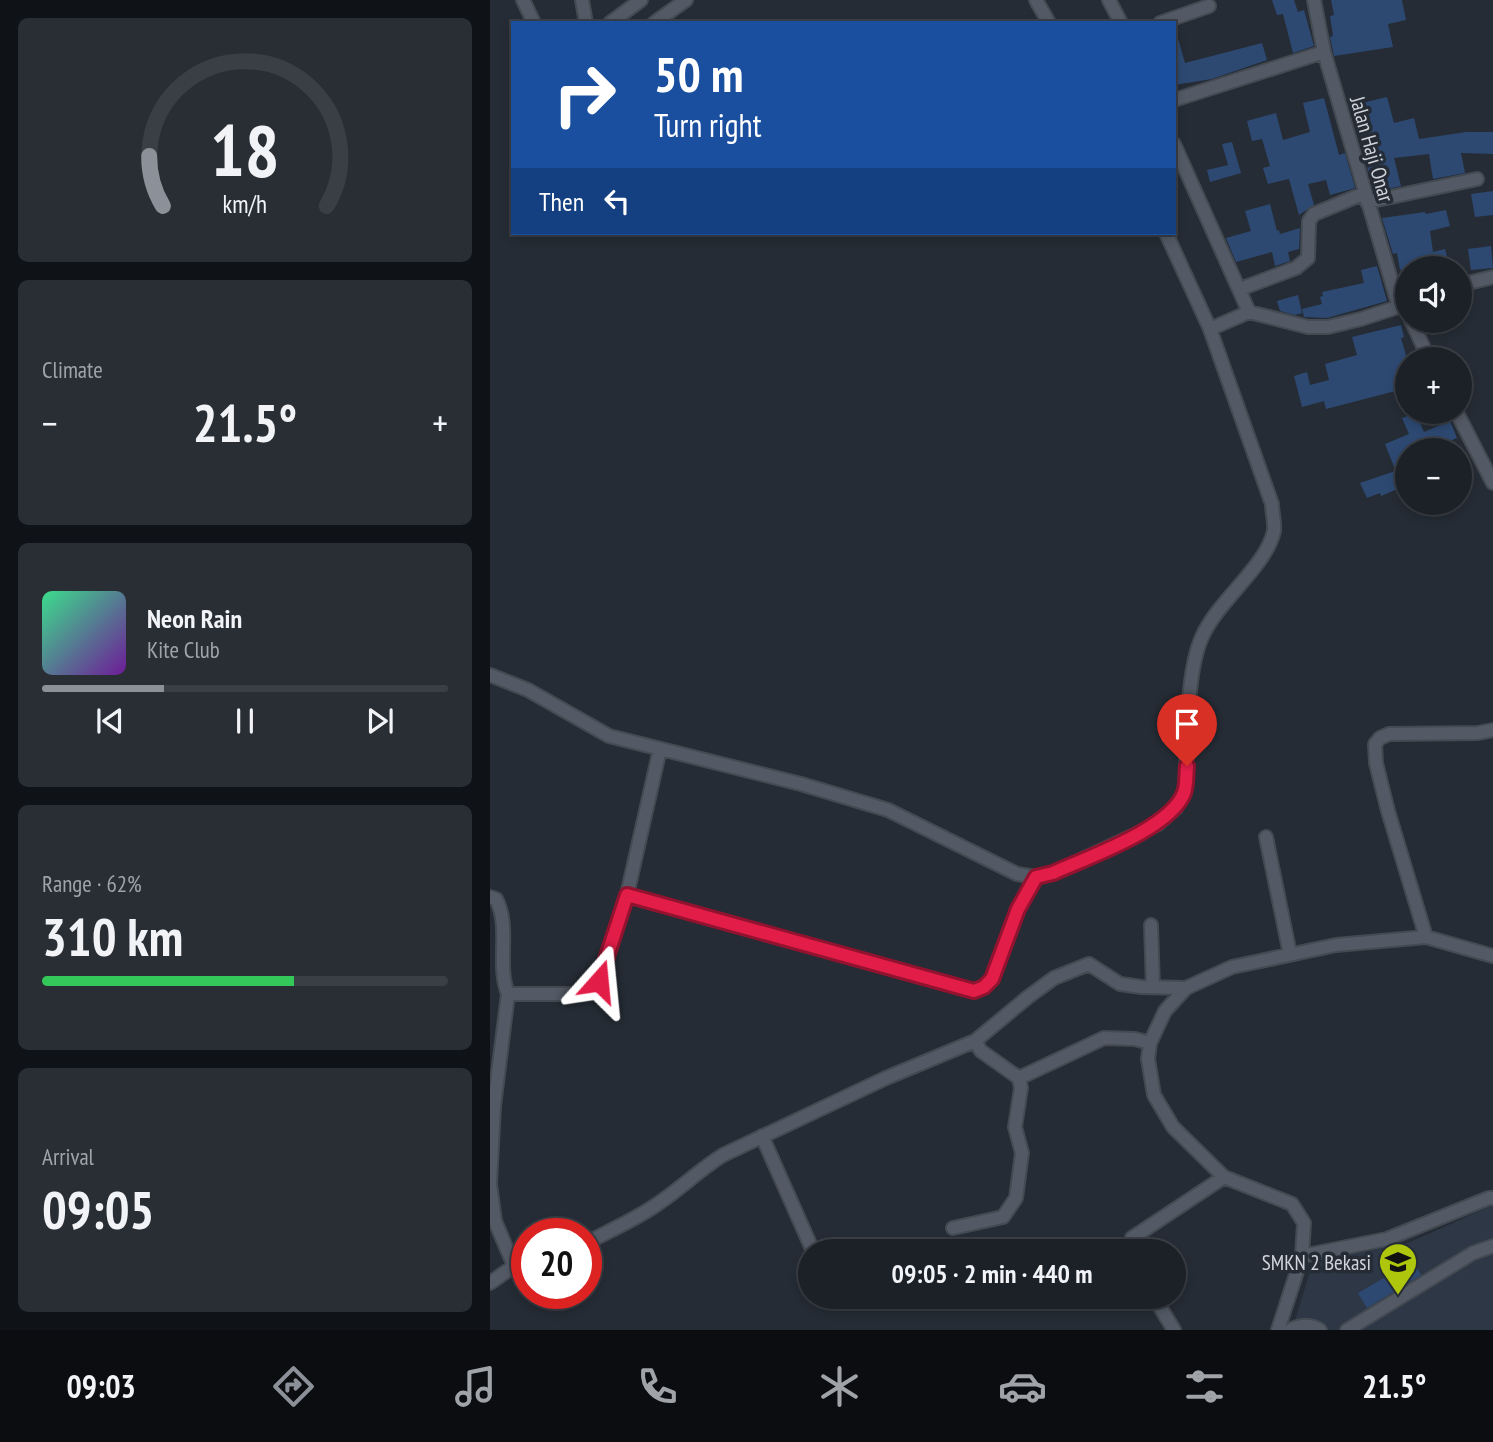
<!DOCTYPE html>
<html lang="en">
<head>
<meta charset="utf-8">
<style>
	body { margin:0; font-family:"PT Sans Narrow",sans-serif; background:#292e34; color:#f1f3f6; height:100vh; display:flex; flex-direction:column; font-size:26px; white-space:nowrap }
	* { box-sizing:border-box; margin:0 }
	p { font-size:23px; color:#a0a3a8 }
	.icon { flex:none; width:38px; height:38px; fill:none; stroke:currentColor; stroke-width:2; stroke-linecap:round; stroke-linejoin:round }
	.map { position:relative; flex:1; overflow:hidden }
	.details { display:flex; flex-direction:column; gap:18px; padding:18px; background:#0f1216; width:490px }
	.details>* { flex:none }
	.top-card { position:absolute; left:21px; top:21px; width:665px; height:214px; border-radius:0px; box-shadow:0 4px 10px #0003,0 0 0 2px #3a3e45; background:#1a4fa0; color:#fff; overflow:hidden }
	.fabs { position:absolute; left:905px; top:256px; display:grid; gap:14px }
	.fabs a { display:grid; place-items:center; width:77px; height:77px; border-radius:50%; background:#1c2128; box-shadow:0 4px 10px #0003,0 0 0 2px #3a3e45; font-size:35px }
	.speed { position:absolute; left:21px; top:1218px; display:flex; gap:14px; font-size:35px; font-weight:700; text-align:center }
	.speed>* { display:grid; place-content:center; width:91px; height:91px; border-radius:50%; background:#1c2128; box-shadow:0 4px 10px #0003,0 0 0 2px #3a3e45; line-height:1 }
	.speed .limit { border:10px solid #d22; background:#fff; color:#111 }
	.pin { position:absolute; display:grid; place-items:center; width:60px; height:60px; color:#fff; margin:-72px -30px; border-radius:50% 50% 50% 0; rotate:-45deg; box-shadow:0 0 7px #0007 }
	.pin .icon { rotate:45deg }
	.me { position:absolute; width:77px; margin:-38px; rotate:18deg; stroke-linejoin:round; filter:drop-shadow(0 0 5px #0008) }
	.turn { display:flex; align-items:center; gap:24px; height:147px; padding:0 28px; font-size:32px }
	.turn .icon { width:91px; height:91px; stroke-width:2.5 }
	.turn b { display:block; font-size:49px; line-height:60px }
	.then { display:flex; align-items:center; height:66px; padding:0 28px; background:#0003; gap:14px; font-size:26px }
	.big { font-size:52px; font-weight:600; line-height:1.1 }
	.details .card { flex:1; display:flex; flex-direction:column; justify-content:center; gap:10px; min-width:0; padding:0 24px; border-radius:10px; background:#292e34 }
	.details .dial { align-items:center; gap:0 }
	.dial svg { height:182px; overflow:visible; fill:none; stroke:#3a3e45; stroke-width:7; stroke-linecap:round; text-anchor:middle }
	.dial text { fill:#f1f3f6; stroke:none }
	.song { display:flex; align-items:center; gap:21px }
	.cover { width:84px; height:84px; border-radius:10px; background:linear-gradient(135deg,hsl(150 70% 55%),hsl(280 70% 35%)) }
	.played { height:7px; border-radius:4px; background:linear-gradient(90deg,#8c9099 30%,#3a3e45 30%) }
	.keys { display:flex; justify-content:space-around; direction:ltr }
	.heat { display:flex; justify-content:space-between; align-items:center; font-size:38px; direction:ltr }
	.charge { height:10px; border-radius:5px; background:linear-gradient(90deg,#34c759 62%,#3a3e45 0) }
	.trip { position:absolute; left:308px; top:1239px; width:388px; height:70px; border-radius:35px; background:#1c2128; box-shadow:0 4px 10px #0003,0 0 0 2px #3a3e45; font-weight:600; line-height:70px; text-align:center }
	.tabs { display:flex; height:112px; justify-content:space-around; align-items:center; background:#0b0d10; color:#a0a3a8 }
	.tabs .icon { width:49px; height:49px }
	.tabs .on { color:#8c9099 }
	.tabs b { font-size:32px; color:#f1f3f6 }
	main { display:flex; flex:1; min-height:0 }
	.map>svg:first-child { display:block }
</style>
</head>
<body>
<main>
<section class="details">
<div class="card dial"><svg viewBox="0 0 100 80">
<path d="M14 69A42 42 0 1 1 86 69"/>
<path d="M14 69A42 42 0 0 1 8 47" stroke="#8c9099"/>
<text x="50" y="56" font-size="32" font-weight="700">18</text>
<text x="50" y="72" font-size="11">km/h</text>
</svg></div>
<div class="card"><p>Climate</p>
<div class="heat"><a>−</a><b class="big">21.5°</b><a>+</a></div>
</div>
<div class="card">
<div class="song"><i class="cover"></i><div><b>Neon Rain</b><p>Kite Club</p></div></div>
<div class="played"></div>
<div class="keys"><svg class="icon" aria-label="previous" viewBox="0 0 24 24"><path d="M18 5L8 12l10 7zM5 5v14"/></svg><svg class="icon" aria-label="pause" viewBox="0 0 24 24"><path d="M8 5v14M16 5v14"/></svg><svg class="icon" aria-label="next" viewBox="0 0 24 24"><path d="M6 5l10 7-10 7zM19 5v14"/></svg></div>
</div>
<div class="card"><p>Range · 62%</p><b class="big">310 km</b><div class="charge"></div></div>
<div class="card"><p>Arrival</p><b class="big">09:05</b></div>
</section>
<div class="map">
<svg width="1003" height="1330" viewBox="0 0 1003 1330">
	<rect width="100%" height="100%" fill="#252c35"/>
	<path fill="#2d3745" d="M1003,1205v125h-201l21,-68 95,-19z"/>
	<path fill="#2d4972" d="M782,0h22l4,12 6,-2 10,36 -21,7 -10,-39 -6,1z
		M841,0h71l4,20 -18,4 5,23 -59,9 -4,-19 3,-1 -3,-20 4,-1z
		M684,35h3l8,28 77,-20 5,17 -55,19 -38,6z
		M897,97l7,26 20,-5 5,21 47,-7h27v22l-32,-1 4,20 -32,6 -4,-25 -35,4 7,28 -27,6 -14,-50 3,-1 -5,-11 10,-4 -6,-23z
		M834,98l15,57 6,-2 10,35 -25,7 -4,-15 -18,4 6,21 -15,10 -10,-36 -21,5 -5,-16 7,-2 -8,-27 -10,2 -5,-20 29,-8 7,27 27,-8 -7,-29z
		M742,142l9,31 -31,9 -3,-12 21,-5 -6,-21z
		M1003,191v24l-18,2 -4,-23z
		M780,204l7,27 2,-1 1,4 20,-6 -1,21 -11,3 2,9 -15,5 -3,-14 -36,10 -10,-24 25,-7 -6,-20z
		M956,210l4,16 -20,5 3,21 12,-3 5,19h-43l-7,2 -3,-17 -4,1 -11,-36 43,-6 1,2z
		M1001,246l2,22 -22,2 -3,-21z
		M887,266l10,35 -60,17 -23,-1 -2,-8 20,-5 -2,-7 3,-1 -1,-4 42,-9 -3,-13z
		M808,295l4,18 -7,2 -15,-4 -3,-10z
		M911,325l3,12 -3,1 6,21v29l-81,21 -2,-8 -22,6 -8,-31 13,-4 3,13 19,-5 -4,-16 32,-9 -5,-18z
		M926,413l8,19 26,-11 7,17 -26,11 -2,-3 -10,4h-12v14l-12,5 -10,-25 24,-10 -7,-16z
		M914,468l3,7v10l-26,11 -1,-3 -13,5 -7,-15z
		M923,1261l8,14 -54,33 -9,-15z"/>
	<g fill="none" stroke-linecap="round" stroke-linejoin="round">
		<g stroke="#444a52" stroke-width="16">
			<path id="minor" d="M33,0l11,23
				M92,0l4,23
				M546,0l13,23
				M619,0l12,23
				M824,0l10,52 75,255
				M120,23l31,-23
				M164,23l32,-23
				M670,23l49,-17
				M684,100l150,-48
				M684,144l75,168
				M877,202l110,-23
				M970,285l33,-8
				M750,289l56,-21 12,-10 1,-37 5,-7 51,-21
				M921,320l18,39
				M720,329l39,-17 59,15h20l33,-8 46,-15
				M966,411l37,72
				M0,675l38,15 81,46 192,48 87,26 129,64 19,3 17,-4 105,-49 18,-16 9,-17c3,-43 0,-116 17,-154 16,-37 64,-70 72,-106 1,-8 -2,-19 -2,-27l-62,-175 -44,-96
				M776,837l24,117
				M137,895l33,-146
				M0,897l6,2c15,28 0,65 12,95h75l10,-4 6,-9 28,-86 347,96 10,-4 8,-8 26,-70 18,-32
				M661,925l2,62
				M936,937l-38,-126 -12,-48 -1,-19 5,-6 9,-4 89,-1 15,-3
				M485,1041l6,10 38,27 85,-40 31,1 15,4
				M272,1136l51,115
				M0,1183l4,-77 14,-112
				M0,1184l5,37 19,45
				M463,1228l50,-11 13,-19 6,-45 -7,-26 6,-39 -2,-10
				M96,1243c23,-12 46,-22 67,-36 25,-16 46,-37 70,-52l163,-77 89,-37 53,-44 26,-19 35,-14 31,20 22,3 44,1
				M641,1251l1,-13 92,-61
				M812,1256l85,-17 102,-41h4
				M0,1283l24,-17 13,-2
				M664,1297l20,33
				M626,1301l8,-4
				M788,1330l24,-74 2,-33 -12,-19 -68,-27 -51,-50 -19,-32 -6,-36 2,-16 15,-32 21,-23 46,-21 104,-22 90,-8 67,19
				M800,1330c10,-5 20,-6 30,0
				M857,1330l126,-77 20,-7"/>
		</g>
		<use href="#minor" stroke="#535a65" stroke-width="12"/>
	</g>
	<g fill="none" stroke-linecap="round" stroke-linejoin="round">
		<g stroke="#92132f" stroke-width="18">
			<path id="route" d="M109,981l28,-86 347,96 10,-4 8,-8 26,-70 18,-32 17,-4c35,-16 117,-44 131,-80 3,-8 2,-18 3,-27"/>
		</g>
		<use href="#route" stroke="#e11d48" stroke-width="12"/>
	</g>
	<defs>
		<g id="school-pin" transform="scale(2.0125)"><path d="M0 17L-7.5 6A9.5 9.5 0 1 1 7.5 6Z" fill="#aec60c" stroke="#252c35"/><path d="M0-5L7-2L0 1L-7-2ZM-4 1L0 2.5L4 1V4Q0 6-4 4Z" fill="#111"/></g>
	</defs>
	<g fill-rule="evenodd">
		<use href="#school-pin" x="908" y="1262"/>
	</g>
	<g text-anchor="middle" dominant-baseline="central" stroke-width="7" stroke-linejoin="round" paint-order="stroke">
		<g font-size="21" fill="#d0d4da" stroke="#252c35">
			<text transform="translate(882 149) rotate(74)">Jalan Haji Onar</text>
		</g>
		<g font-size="21" fill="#d0d4da" stroke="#252c35" text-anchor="end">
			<text x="881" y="1262">SMKN 2 Bekasi</text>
		</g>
	</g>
</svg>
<div class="fabs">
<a><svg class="icon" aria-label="sound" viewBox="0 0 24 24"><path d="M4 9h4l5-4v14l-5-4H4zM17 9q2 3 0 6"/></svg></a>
<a>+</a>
<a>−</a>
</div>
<div class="speed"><div class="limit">20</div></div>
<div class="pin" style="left:697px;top:766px;background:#d93025"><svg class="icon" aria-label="arrive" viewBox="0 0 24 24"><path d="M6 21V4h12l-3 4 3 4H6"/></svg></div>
<svg class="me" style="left:109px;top:981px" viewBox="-20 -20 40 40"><path d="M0-17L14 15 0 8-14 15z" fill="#e11d48" stroke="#fff" stroke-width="4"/></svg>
<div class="trip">09:05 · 2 min · 440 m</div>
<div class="top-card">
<div class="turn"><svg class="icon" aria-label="right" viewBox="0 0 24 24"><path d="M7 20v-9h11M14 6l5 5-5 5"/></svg><div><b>50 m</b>Turn right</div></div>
<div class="then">Then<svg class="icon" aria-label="left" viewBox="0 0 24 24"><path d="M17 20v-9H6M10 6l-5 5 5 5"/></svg></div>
</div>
</div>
</main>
<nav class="tabs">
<b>09:03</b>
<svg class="icon on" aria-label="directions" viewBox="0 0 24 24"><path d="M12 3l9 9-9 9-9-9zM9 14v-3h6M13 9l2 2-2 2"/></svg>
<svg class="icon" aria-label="music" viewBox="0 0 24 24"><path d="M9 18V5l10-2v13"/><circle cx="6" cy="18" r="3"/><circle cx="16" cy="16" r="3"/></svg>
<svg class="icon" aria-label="phone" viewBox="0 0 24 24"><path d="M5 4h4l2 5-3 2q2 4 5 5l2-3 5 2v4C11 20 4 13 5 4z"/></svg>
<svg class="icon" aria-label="climate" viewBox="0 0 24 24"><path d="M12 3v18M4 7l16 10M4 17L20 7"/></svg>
<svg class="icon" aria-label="car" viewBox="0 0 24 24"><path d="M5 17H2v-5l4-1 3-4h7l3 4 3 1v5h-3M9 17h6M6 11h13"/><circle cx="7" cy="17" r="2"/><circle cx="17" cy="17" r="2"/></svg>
<svg class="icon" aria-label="filters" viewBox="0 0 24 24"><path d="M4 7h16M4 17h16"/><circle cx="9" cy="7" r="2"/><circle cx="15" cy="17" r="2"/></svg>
<b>21.5°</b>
</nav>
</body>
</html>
